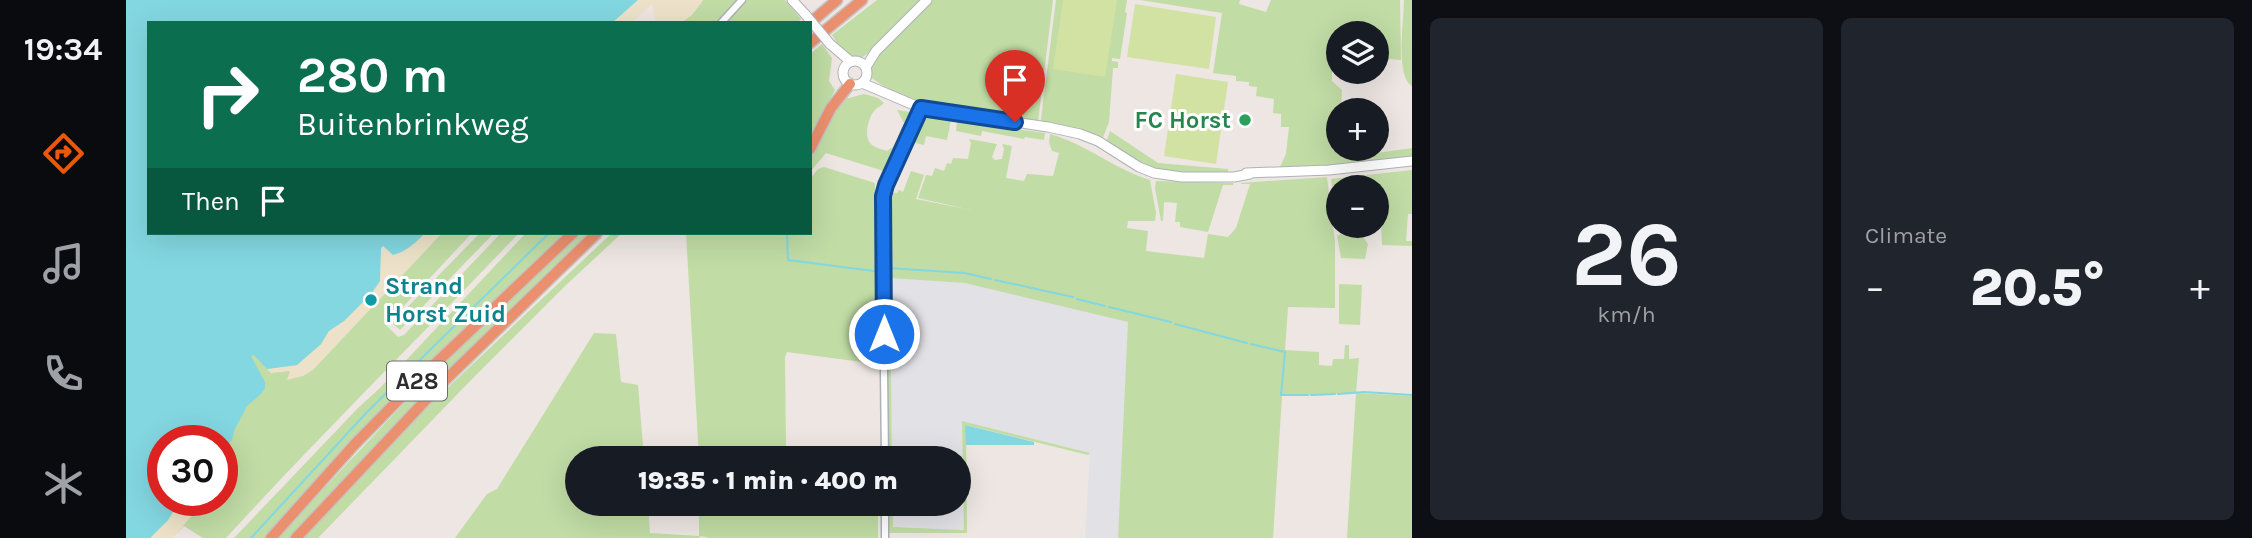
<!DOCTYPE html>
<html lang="en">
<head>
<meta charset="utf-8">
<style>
	body { margin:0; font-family:Karla,sans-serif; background:#20242c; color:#f1f3f6; height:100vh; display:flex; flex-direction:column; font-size:26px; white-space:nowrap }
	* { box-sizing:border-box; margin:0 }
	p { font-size:23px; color:#9ea1a6 }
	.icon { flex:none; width:38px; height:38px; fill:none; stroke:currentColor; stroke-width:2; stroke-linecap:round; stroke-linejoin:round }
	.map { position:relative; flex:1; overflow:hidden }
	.panel { display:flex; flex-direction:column; gap:18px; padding:18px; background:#0d0f14; width:840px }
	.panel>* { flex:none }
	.top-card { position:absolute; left:21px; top:21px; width:665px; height:214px; border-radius:0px; box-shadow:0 7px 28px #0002; background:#0b6e4f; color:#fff; overflow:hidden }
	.tools { position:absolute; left:1200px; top:21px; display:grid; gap:14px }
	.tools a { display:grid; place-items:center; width:63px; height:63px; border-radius:50%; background:#171b24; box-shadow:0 7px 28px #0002; font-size:35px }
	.speed { position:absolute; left:21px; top:425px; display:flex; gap:14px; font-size:35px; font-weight:700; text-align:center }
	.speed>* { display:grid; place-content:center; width:91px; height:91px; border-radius:50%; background:#171b24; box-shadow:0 7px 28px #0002; line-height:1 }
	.speed .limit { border:10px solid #d22; background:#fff; color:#111 }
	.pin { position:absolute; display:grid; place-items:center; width:60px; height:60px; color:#fff; margin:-72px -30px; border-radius:50% 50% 50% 0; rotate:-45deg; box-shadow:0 0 7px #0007 }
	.pin .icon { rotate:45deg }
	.me { position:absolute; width:77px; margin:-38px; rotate:0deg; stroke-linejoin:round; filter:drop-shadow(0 0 5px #0008) }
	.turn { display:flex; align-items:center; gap:24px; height:147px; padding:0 35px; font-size:32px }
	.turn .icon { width:91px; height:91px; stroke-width:2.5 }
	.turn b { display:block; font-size:49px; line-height:60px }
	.then { display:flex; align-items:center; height:66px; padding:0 35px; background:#0003; gap:14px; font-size:26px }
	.big { font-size:52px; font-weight:800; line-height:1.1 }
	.panel .widget { flex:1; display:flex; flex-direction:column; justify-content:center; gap:10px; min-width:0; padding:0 24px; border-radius:10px; background:#20242c }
	.panel .dial { align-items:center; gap:0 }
	.dial b { font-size:91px; line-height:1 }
	.heat { display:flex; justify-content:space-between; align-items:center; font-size:38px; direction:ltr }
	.panel .tiles { flex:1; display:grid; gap:18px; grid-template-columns:repeat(2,1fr) }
	.trip { position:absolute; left:439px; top:446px; width:406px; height:70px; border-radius:35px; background:#171b24; box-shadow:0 7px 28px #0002; font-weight:800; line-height:70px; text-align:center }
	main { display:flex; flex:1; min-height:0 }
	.tab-bar { display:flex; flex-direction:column; width:126px; justify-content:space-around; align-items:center; background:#090b0e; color:#9ea1a6 }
	.tab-bar .icon { width:49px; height:49px }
	.tab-bar .active { color:#ea580c }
	.tab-bar b { font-size:32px; color:#f1f3f6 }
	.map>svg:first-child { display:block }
</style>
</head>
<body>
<main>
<nav class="tab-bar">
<b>19:34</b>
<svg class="icon active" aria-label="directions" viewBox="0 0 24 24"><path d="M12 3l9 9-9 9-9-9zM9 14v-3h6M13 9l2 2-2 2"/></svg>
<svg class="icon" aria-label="music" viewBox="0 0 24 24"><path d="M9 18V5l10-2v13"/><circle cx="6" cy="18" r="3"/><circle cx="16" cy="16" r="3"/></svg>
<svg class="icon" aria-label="phone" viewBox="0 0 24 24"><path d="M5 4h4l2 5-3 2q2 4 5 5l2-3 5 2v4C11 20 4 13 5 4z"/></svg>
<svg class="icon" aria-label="climate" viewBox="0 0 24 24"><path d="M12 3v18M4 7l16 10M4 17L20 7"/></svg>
</nav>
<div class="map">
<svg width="1286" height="538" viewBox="0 0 1286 538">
	<rect width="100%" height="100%" fill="#ede6e2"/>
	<path fill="#e2e1e6" d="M764,278l75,5 164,39 -11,216h-33l5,-85 -128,-32 2,109 -71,-3v-23h66v-46h-67z"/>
	<path fill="#c1dca5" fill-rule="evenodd" d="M0,0l23,23v210h285l-51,62 59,-62h30l-86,92 12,12 6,-2 97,-102h18c-97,102 -198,201 -293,305h-23l-19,-12 -12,12h-46zM37,441h59v59h-59z
		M577,0h35l-22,23h-36l11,-7z
		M620,0h39l16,19 -4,4h-73z
		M751,0h46l-56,54c-13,10 -23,-2 -33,-11l2,-2 -4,-6z
		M806,0h121l-15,122 -19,-3 -5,-5 -3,4 -22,-4 -1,-3 -3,-1 -3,4c-40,-6 -77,-11 -110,-36l-2,-12 11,-15z
		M930,0h71l-2,12 2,1 -7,46 -8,-1v3l6,1v6h-5l-4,54 -7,18 -59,-17 -2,-4z
		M1014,0h100l-1,4 27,8 5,-12h129l1,60 -24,-2v-25h-38v28h-7v20l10,9 -1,20h-2v39h29l2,5 42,-6v11l-81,8 -52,2 7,-15 3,-27h-8v-13l-8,-1 1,-14 -18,-3 1,-9 -8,-1v-4l-13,-1v-5l-23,-3 9,-60z
		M1278,0h8v86c-17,-10 -8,-67 -8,-86z
		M696,44l10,14 -3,23 6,9 -25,47v-83z
		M738,94l14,4 6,5c-3,3 -6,4 -9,7 -7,7 -11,26 -5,33 4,5 12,6 17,8l6,-4 11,-24 -7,-13 18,3 -28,59 -61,-19 -16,19v-16l23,-45 12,-13h4z
		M796,115l29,5 -4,20 -21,-4 -2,9 -13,-3 -4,4z
		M831,121l88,12 -1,7 -19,-3 -1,2 -42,-8 -1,5 -25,-5z
		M984,131l48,32 70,6v3l-48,2 -36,-7 -38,-24z
		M924,134c36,10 64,35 100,46l6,33 -1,8h-27l-1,7 21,3 -2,20 58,7 4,-24 20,3 8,-9 14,-44h-9v-1l86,-6 8,65v66l-47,-1 -3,43 34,2v13l13,1 1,-7h11l1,-14h4v14l10,-1 -3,35 56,3v142h-65l9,-145 -74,3 -9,142h-155l10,-216 -163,-39 -75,-5 2,180h-4l-1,-266 10,1 2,-3 4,2 8,-21 13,4 -8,24 55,11 -53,-12 8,-23 6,1 3,-8 9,3 3,-8 4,1 2,-6 15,1 3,-16 -2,-4 28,5 -5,13 3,3 7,-1 2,-10 -2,-5 10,2 -6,32 18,3 3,-7 26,2 6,-23 -7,-2 -3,-9z
		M698,167l51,16 2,181 -90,-12 -2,5 1,91 91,10h-178l-13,-225h124v-54l8,-10z
		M1286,170v44h-4l-2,27h6v5l-30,-1 -1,-25h-4v-33h-38v23l-4,1 -4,-32z
		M1030,181l77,2v2h-10l-15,47 -28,-5v-5h-5l2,-19 -13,-1 -1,19h-2l-6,-33z
		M354,233h14l-94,97 -7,-6 1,-3z
		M400,233h38l-187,183 -112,122h-31l124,-130 22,-20z
		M453,233h14l-302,305h-14l134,-142z
		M486,233h10l-57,53 -91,91 -156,161h-14l123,-131z
		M1234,233l8,11 -3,15 -24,-1 -4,-22 4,-2z
		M1213,284l23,1 -2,40 -21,-1z
		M468,333l22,1 5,48 17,3 6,73h-66v46h70l2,29 49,3v-32h179v34h-168l-10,-2 -1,2h-244l32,-44 10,-5z
		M836,421l128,32 -2,2 -122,-30 1,108h-78v-29h4v23l71,3z"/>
	<path fill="#ede2c9" d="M512,0h65c-16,23 -20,23 -47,23l-4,-19 -20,19h-20z
		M299,233h17l-129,137 -10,6 -16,4 3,-9 -19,2 -4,-4 30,-4 24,-21 7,-13 16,-10 27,-27 9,-13v-33l3,-2 31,-2z
		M54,501h24l-31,37h-23l18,-18z"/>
	<path fill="#d1e2a3" d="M937,0h54l-12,77 -52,-8z
		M1009,4l81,13 -7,52 -82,-12z
		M1050,74l52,8 -12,82 -52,-8z"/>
	<path fill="#83d7e1" d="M0,0h512l-26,23h-463v210h276c-10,10 -19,19 -32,22l-10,-9 -2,2 -1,33 -9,13 -27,27 -15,10 -8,13 -24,21 -30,4 -13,-14 -3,1 14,26v6l-4,6 -14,12 -13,25 -2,9 -10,10v-9h-39l-5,-4 1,4h-16v59l16,1 -11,19 -18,18h-24z
		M839,425l69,17v3h-68z"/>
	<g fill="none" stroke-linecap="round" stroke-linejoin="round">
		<path stroke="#83d7e1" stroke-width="2" d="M661,233l1,27 86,11
			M488,235l6,-2
			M761,268l78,5 26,6
			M869,280l78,17
			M951,299l28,7
			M983,307l62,15
			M1049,324l72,19
			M1125,344l34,8 -4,43h27
			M1212,394l26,-2 48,3
			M1185,395l24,-1
			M125,538l116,-126 182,-179"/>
		<g stroke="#aeb1b7" stroke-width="9">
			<path id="street" d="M595,23l21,-23
				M759,458l-3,-257 3,-15 36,-78
				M759,504v34"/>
		</g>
		<g stroke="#aeb1b7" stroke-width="11">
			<path id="secondary" d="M666,0l13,14
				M704,44l20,17
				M717 73a12 12 0 1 1 24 0a12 12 0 1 1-24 0Z
				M740,67l10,-16 51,-51
				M736,83l59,25 127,19 32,7 18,7 41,26 15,6 28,4h52l16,-3
				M1120,173l83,-3 83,-9"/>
		</g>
		<g stroke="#c4c4c4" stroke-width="13">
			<path id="highway" d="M684,23l27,-23
				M684,43l52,-43
				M684,149l21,-41 19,-24
				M145,538l83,-93 61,-62 158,-150
				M170,538l143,-152 158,-153"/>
		</g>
		<use href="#street" stroke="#fff" stroke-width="6"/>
		<use href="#secondary" stroke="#fff" stroke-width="9"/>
		<use href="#highway" stroke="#eb906e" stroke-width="10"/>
		<g stroke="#aeb1b7" stroke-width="11" stroke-linecap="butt">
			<path id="secondary-bridge" d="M679,14l25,30"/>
		</g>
		<use href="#secondary-bridge" stroke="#fff" stroke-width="9"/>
	</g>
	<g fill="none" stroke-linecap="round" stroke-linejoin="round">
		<g stroke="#114b97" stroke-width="18">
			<path id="route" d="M758,334l-1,-138 3,-11 35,-77 94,14"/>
		</g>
		<use href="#route" stroke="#1a73e8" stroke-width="12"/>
	</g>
	<circle fill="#2e9e5b" stroke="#fff" stroke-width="2.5" cx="1119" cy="120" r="7"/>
	<circle fill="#0f9aa8" stroke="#fff" stroke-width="2.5" cx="245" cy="300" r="7"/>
	<g text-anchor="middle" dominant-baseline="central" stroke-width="6" stroke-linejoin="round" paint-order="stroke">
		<rect fill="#fff" stroke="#6c6c6c" stroke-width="2" x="261" y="361.5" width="60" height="39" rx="5"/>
		<g font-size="23" font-weight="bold" fill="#2d2d2d">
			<text x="291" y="381">A28</text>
		</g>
		<g font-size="24" font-weight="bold" fill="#27864d" stroke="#fff" text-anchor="end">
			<text x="1105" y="120">FC Horst</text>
		</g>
		<g font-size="24" font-weight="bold" fill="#0d838f" stroke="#fff" text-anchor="start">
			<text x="259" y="286">Strand<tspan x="259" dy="28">Horst Zuid</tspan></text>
		</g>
	</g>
</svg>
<div class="tools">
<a><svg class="icon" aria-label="layers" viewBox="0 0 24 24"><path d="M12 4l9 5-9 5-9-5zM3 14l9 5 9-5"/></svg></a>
<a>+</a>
<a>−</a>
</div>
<div class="speed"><div class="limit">30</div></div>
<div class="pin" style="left:889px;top:122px;background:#d93025"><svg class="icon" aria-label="arrive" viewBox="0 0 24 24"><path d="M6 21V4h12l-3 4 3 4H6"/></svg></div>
<svg class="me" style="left:758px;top:334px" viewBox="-20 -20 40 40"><circle r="17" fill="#1a73e8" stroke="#fff" stroke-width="3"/><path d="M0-11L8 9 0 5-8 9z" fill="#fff"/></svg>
<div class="trip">19:35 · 1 min · 400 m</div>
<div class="top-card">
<div class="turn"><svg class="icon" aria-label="right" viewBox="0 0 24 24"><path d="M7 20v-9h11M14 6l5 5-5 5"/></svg><div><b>280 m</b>Buitenbrinkweg</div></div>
<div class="then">Then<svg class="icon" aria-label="arrive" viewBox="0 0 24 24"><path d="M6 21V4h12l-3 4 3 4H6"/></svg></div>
</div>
</div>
<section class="panel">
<div class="tiles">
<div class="widget dial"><b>26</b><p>km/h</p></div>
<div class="widget"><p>Climate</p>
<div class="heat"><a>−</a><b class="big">20.5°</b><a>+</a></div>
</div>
</div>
</section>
</main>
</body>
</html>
